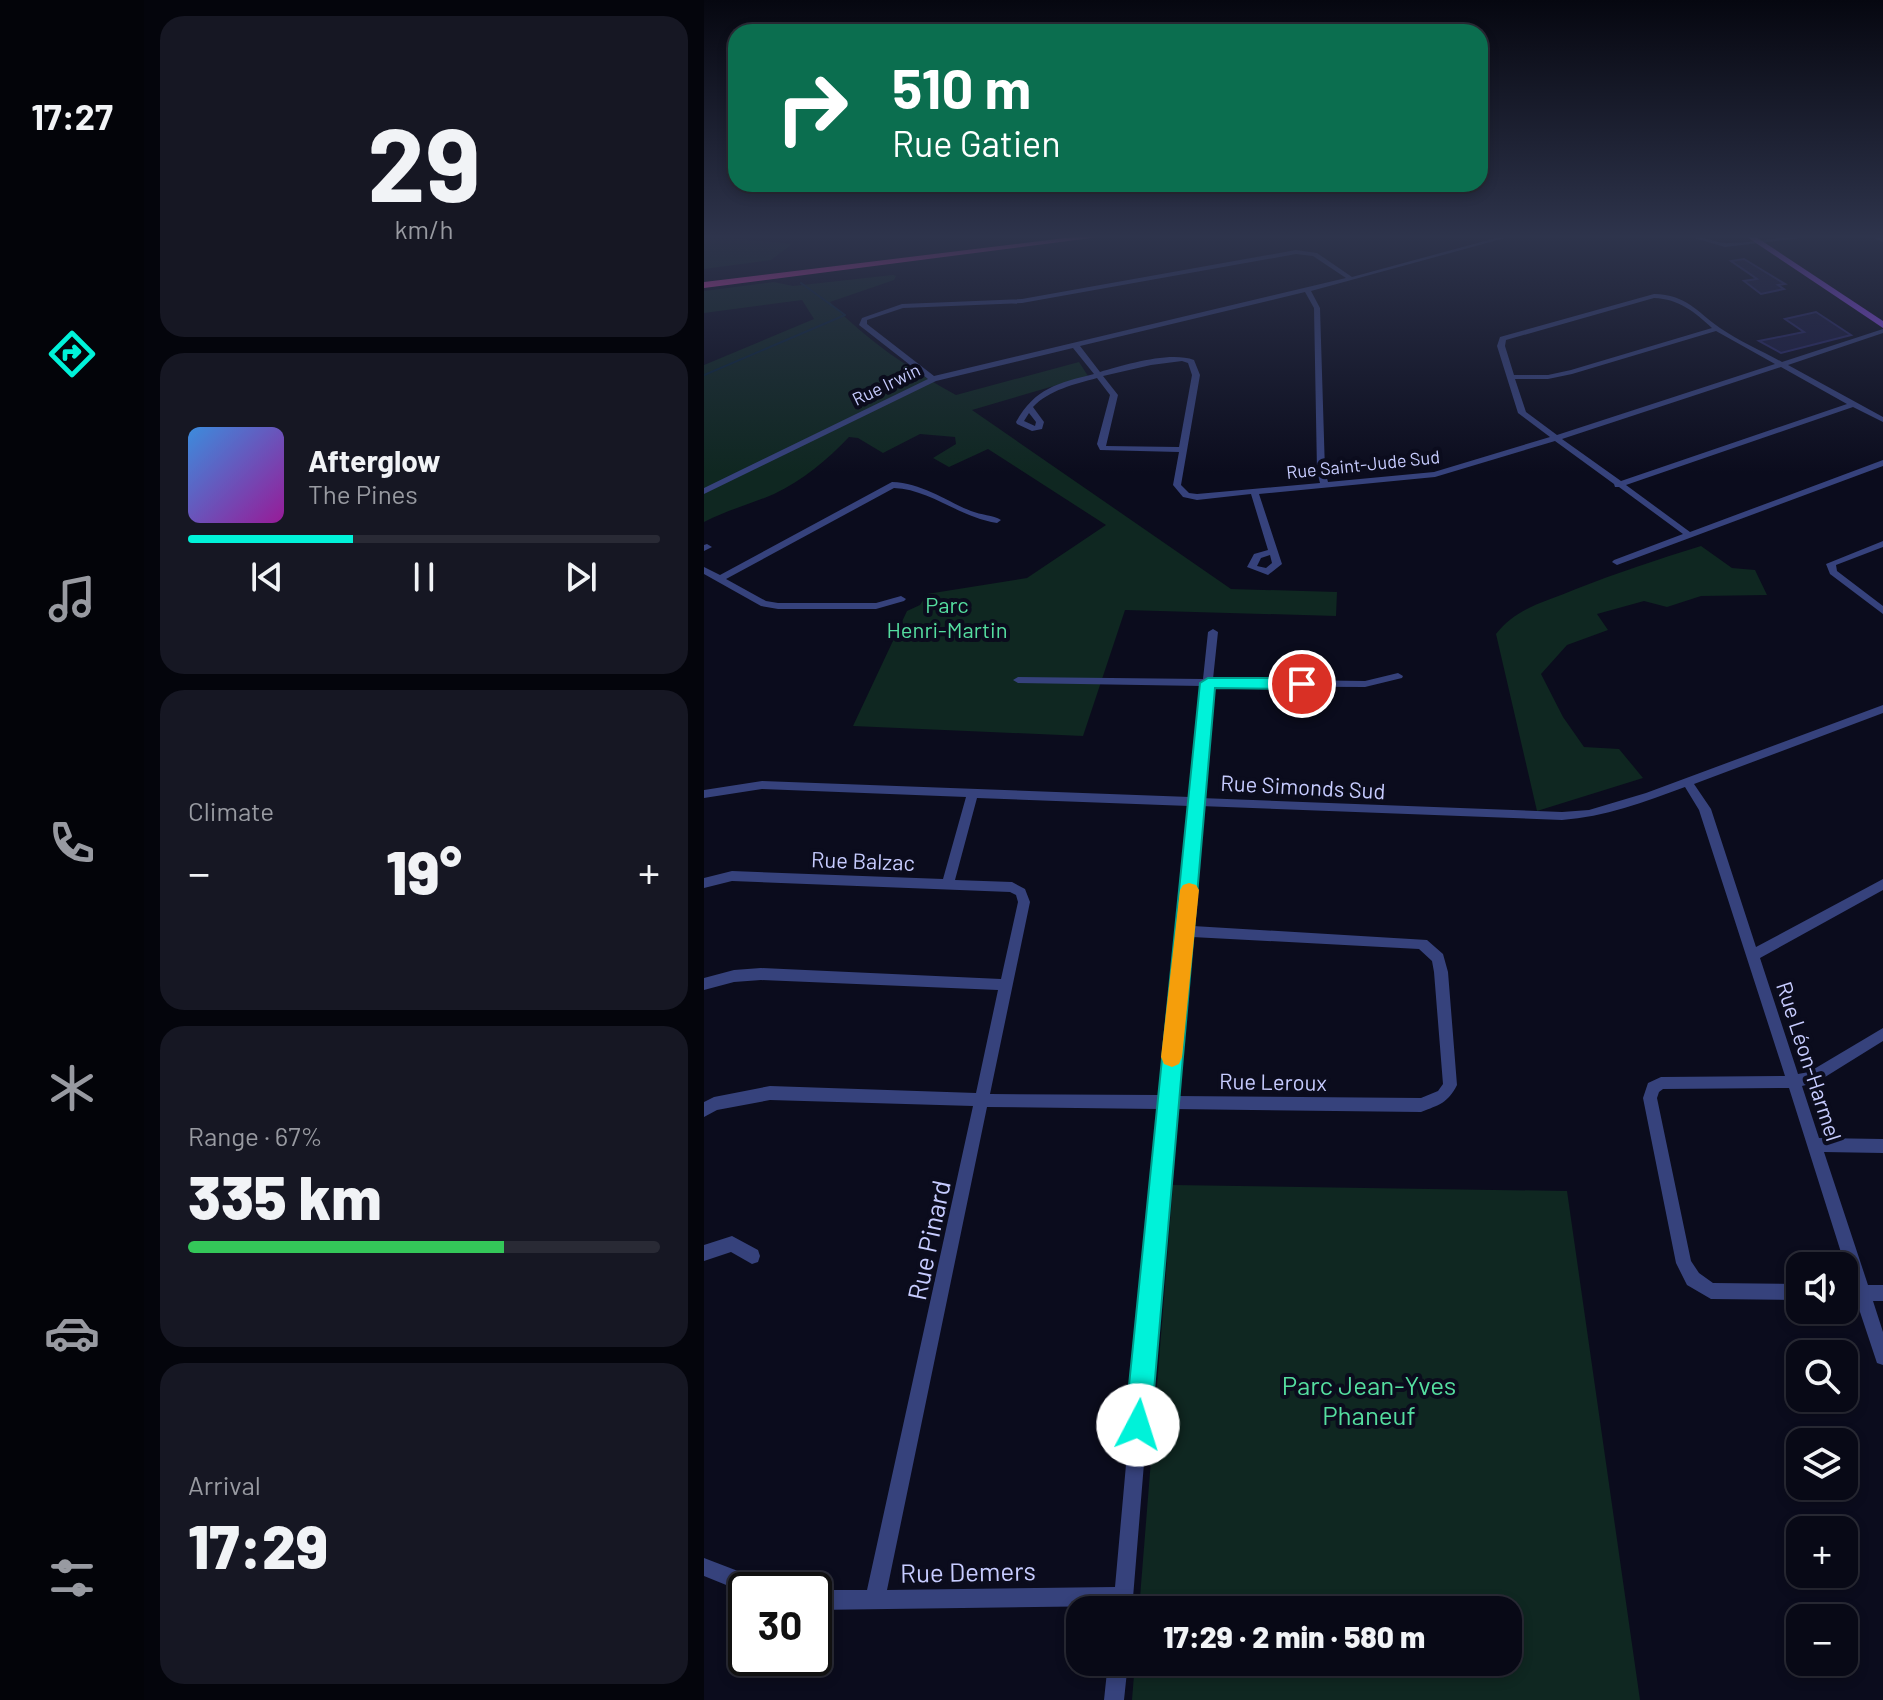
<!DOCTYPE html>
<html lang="en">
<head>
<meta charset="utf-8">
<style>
	body { margin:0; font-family:Barlow,sans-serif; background:#161723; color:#f1f3f6; height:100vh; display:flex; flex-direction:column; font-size:30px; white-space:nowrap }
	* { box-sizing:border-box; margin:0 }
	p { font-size:26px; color:#989aa1 }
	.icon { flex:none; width:44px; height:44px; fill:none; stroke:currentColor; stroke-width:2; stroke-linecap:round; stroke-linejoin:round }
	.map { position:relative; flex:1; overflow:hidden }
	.details { display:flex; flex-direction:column; gap:16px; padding:16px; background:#04050c; width:560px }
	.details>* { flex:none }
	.banner { position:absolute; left:24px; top:24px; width:760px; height:168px; border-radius:24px; box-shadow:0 4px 12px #0003,0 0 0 2px #292a35; background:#0b6e4f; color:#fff; overflow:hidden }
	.buttons { position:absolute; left:1082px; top:1252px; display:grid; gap:16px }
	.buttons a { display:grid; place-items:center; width:72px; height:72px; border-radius:16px; background:#080916; box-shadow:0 4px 12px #0003,0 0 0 2px #292a35; font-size:40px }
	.speed { position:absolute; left:24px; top:1572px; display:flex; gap:16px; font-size:40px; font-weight:700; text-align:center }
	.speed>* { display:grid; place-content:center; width:104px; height:104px; border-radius:50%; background:#080916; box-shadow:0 4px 12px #0003,0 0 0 2px #292a35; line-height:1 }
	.speed .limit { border:4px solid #111; border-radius:12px; background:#fff; color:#111 }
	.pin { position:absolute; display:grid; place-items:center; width:68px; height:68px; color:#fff; margin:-34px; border:4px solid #fff; border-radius:50%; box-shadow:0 2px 8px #0007 }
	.me { position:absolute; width:88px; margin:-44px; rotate:5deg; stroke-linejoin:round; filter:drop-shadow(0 0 6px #0008) }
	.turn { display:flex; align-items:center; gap:28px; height:168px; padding:0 32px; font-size:36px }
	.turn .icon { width:104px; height:104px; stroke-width:2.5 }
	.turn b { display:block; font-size:56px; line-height:68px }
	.big { font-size:60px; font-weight:800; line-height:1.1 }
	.details .widget { flex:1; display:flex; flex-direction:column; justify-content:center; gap:12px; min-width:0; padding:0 28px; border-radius:24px; background:#161723 }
	.details .dial { align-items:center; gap:0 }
	.dial b { font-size:104px; line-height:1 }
	.song { display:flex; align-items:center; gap:24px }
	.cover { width:96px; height:96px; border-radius:12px; background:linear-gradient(135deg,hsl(210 70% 55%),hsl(300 70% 35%)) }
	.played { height:8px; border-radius:4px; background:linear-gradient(90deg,#00f2d9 35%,#292a35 35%) }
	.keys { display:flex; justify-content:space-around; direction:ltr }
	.heat { display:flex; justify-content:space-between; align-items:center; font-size:44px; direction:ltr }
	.charge { height:12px; border-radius:6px; background:linear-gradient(90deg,#34c759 67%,#292a35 0) }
	.trip { position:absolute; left:362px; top:1596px; width:456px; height:80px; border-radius:24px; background:#080916; box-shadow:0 4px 12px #0003,0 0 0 2px #292a35; font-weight:800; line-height:80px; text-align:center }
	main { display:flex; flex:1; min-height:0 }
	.menu { display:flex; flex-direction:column; width:144px; justify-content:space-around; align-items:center; background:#030409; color:#989aa1 }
	.menu .icon { width:56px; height:56px }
	.menu .on { color:#00f2d9 }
	.menu b { font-size:36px; color:#f1f3f6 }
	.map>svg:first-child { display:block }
</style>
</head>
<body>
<main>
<nav class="menu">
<b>17:27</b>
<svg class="icon on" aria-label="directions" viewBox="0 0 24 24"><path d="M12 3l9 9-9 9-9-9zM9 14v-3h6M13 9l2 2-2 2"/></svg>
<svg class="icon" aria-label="music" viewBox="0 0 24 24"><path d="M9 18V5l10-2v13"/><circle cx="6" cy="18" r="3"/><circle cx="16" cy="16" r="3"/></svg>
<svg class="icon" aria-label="phone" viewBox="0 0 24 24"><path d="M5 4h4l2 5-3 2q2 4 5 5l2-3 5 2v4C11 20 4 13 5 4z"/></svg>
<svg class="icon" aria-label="climate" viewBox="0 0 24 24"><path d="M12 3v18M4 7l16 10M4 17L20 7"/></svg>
<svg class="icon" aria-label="car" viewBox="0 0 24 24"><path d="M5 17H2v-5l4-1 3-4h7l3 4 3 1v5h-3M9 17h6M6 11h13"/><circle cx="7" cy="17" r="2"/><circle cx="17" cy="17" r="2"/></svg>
<svg class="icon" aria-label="filters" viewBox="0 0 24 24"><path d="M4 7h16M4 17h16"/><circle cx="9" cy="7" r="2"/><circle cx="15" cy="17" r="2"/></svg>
</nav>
<section class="details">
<div class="widget dial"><b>29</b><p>km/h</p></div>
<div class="widget">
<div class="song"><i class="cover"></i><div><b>Afterglow</b><p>The Pines</p></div></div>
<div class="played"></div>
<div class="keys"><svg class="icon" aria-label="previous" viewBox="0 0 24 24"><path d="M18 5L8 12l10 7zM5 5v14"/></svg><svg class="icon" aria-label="pause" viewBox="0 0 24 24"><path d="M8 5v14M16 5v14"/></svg><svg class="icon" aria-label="next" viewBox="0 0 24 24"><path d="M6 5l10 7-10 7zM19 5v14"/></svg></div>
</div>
<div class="widget"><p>Climate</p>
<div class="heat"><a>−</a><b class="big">19°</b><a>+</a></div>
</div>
<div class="widget"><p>Range · 67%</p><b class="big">335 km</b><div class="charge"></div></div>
<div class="widget"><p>Arrival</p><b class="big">17:29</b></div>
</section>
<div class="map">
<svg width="1179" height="1700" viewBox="0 0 1179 1700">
	<rect width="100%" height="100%" fill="#0b0c1d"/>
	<path fill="#0f2721" d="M0,235l88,9 -21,16 -67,9z
		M189,275l3,1 -2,4 -64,22c36,38 81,68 126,93l123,-33 9,14 -116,34 259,179 106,3 -1,24 -211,-6 -42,126 -230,-10 54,-115 13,-6 7,-11 100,-16 79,-53 -118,-76 -39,18 -16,-9 23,-14 -1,-7 -35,-3 -37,19 -25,-15 -9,-1c-22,23 -46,43 -75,57 -23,10 -47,16 -70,28v-157l110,-46 -12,-19 -98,13v-22l70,-9 19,4z
		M997,546l31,22 23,2 12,25 -66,1 -34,11 -23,-6 -47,13 11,16 -41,15 -26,29 22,43 21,30 35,2 24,29 -106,33 -41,-177c21,-27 50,-32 80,-45 41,-16 82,-30 125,-43z
		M469,1185l394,6 73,509h-508l3,-38h373v-52h-369z"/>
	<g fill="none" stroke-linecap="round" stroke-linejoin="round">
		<path stroke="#082439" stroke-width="2" d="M0,375l141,-60 -44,-32"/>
	</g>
	<path fill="#18183e" stroke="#2a2a6a" stroke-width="2" d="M1040,259l41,25 -7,1 6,4 -23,5 -17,-13 13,-2 -26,-18z
		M1112,312l35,23 -70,18 -22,-12 45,-9 -19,-13z"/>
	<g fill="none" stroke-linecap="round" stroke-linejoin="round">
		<path fill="#36427c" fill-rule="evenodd" d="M803,235h9l-205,56 9,17 5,163 3,11 106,-10 116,-35 -32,-24 -21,-67 3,-9 154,-43c33,1 42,17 66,34 19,13 42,23 62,34l101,-33v4l-95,32 95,52v5l-30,-15 -227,78 64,47 193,-72v6l-266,99 -5,-3 2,-2 69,-26 -64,-47h-4l-1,-3 -59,-43 -120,36 -176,17 23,70 -14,11 -21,-8 7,-13 14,-4 -17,-56 -54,6 -14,-3 -10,-12 6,-33 -79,-2 -3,-6 13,-49 -13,-17c-22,6 -48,12 -64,29l11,15 -2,7 -10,2 -15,-7 -1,-2c19,-34 42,-39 78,-48l-21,-26 -137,33 -232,113v-6l224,-109 -69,-54 3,-7 40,-14 120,-5 274,-49 21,3 35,24zM592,254l17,2 33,22 -412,98 -67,-52v-4l36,-12 119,-5zM601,292l9,16 3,163 3,12 -123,11 -8,-1 -8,-8 19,-110 -6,-15c-25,-9 -69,5 -94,12l-20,-26zM950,298c25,1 41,14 58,30l-141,42 -23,5h-34l-9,-29 1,-6zM1012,331l59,33 -218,71 -31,-23 -11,-33h33l24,-5zM478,361l6,2 4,12 -13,72 -73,-1 12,-51 -15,-19 48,-11zM1077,367l66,37 -226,77 -59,-42zM325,413l7,9 -1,4 -11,-5zM566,555l2,8 -6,5 -9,-2 4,-8z
			M980,235c15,-1 28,7 42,8 33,1 67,-10 100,-8l-101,12z
			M1163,235h8l8,3v4z
			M188,482c30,1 52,18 79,29 10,4 22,4 30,9l-4,3c-38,-6 -68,-34 -103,-35l-168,91 40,22 12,2h98l25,-7 5,3 -2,2 -28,8h-98l-17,-3 -57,-32v-7l16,8z
			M1179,541v6l-47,18 1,6 46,35v8l-53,-40 -4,-10z
			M3,544l5,3 -8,4v-6z
			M509,629l5,3 -5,47 152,2 33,-8 5,3 -1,2 -37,9 -152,-1 -12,112 361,14 27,-2 57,-17 237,-88v8l-189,71 17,25 45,138 127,-68v11l-123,68 38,116 11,-2 74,-44v13l-66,41 -15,4 17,52 64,1v14l-59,-1 44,133h15v16h-10l10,31v33l-6,-2 -21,-63h-12v-16h7l-62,-196 -126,1 -4,3 -2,6 34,163 8,12 14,10 87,1v16l-89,-1 -24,-14 -11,-22 -33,-165 5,-15 13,-6 124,-1 -86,-266 -14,-23c-40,15 -81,30 -123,33l-362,-14 -7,120 234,14 16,14 5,18 9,113c-9,18 -18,20 -36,27l-248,-3 -41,501h-20l1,-4 -299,4v-20h53l106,-484 -203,-6 -53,10 -13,7v-15l10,-5 56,-11 206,7 22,-103 -237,-10 -27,2 -30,8v-12l30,-8 27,-2 240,11 17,-77 -2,-7 -6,-3 -278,-11 -28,7v-10l28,-7 211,8 23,-82 -204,-8 -58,9v-8l58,-9 428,16 12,-111 -184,-3 -5,-3 5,-3 185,2 5,-47zM273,798l212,8 -9,125 -20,164 -170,-1 40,-192 -5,-13 -13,-7 -57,-2zM488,937l227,12 13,12 2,11 9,112 -5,7 -17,7 -247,-2zM283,1107l171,2 -43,478 -228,3z
			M28,1236l26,14 2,6 -2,6 -6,2 -21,-12 -27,9v-16z
			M0,1558l65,25 2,7h-25v3l-42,-17z
			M404,1662h20l-4,38h-20z"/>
		<path fill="#994fff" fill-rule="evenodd" d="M1040,235h9l130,86v7z"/>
		<path fill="#ff43c3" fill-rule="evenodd" d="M386,235h24l-410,53v-6z"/>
	</g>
	<linearGradient id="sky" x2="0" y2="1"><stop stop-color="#060710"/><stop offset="0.5" stop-color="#2e344c"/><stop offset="1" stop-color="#2e344c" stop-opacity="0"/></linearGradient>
	<rect width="1179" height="473" fill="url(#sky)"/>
	<path fill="#00f2d9" stroke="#009d8d" stroke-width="2" d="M504,678h94l8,6 -8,5 -87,-1 -64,737 -3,9 -10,4 -9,-4 -4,-9 75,-742z"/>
	<path fill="#f59e0b" d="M485,883l7,2 3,5 -17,167 -3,7 -7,3 -8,-3 -3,-7 19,-167 3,-5z"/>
	<g text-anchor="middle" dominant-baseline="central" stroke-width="8" stroke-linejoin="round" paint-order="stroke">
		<g font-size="18" fill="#c7ccff" stroke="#0b0c1d">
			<text transform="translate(182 384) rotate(-26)">Rue Irwin</text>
			<text transform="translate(659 464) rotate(-6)">Rue Saint-Jude Sud</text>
		</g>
		<g font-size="22" fill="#55dea0" stroke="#0b0c1d">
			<text x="243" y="604">Parc<tspan x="243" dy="25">Henri-Martin</tspan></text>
		</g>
		<g font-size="22" fill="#c7ccff" stroke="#0b0c1d">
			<text transform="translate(599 786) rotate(3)">Rue Simonds Sud</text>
			<text transform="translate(159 860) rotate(2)">Rue Balzac</text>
			<text transform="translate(1106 1061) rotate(72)">Rue Léon-Harmel</text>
			<text transform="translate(569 1081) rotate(1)">Rue Leroux</text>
		</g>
		<g font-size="26" fill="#c7ccff" stroke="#0b0c1d">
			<text transform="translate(224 1240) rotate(-78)">Rue Pinard</text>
			<text transform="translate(264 1571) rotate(-1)">Rue Demers</text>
		</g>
		<g font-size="26" fill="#55dea0" stroke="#0b0c1d">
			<text x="665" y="1384">Parc Jean-Yves<tspan x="665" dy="30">Phaneuf</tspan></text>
		</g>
	</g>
</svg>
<div class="buttons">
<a><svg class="icon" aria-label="sound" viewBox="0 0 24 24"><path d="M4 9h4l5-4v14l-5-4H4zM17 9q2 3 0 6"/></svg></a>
<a><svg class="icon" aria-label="search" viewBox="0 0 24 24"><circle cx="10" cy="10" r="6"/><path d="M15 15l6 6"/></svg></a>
<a><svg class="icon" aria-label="layers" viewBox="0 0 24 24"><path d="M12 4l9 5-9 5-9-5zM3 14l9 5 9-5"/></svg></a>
<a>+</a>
<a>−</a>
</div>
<div class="speed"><div class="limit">30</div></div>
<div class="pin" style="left:598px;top:684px;background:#d93025"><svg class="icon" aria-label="arrive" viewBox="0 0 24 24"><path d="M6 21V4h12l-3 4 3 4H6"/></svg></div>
<svg class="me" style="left:434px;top:1425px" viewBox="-20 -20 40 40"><circle r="19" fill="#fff"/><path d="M0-13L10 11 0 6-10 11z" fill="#00f2d9"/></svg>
<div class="trip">17:29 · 2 min · 580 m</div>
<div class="banner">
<div class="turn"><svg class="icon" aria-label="right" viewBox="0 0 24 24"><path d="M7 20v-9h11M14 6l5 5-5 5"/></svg><div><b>510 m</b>Rue Gatien</div></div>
</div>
</div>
</main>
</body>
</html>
